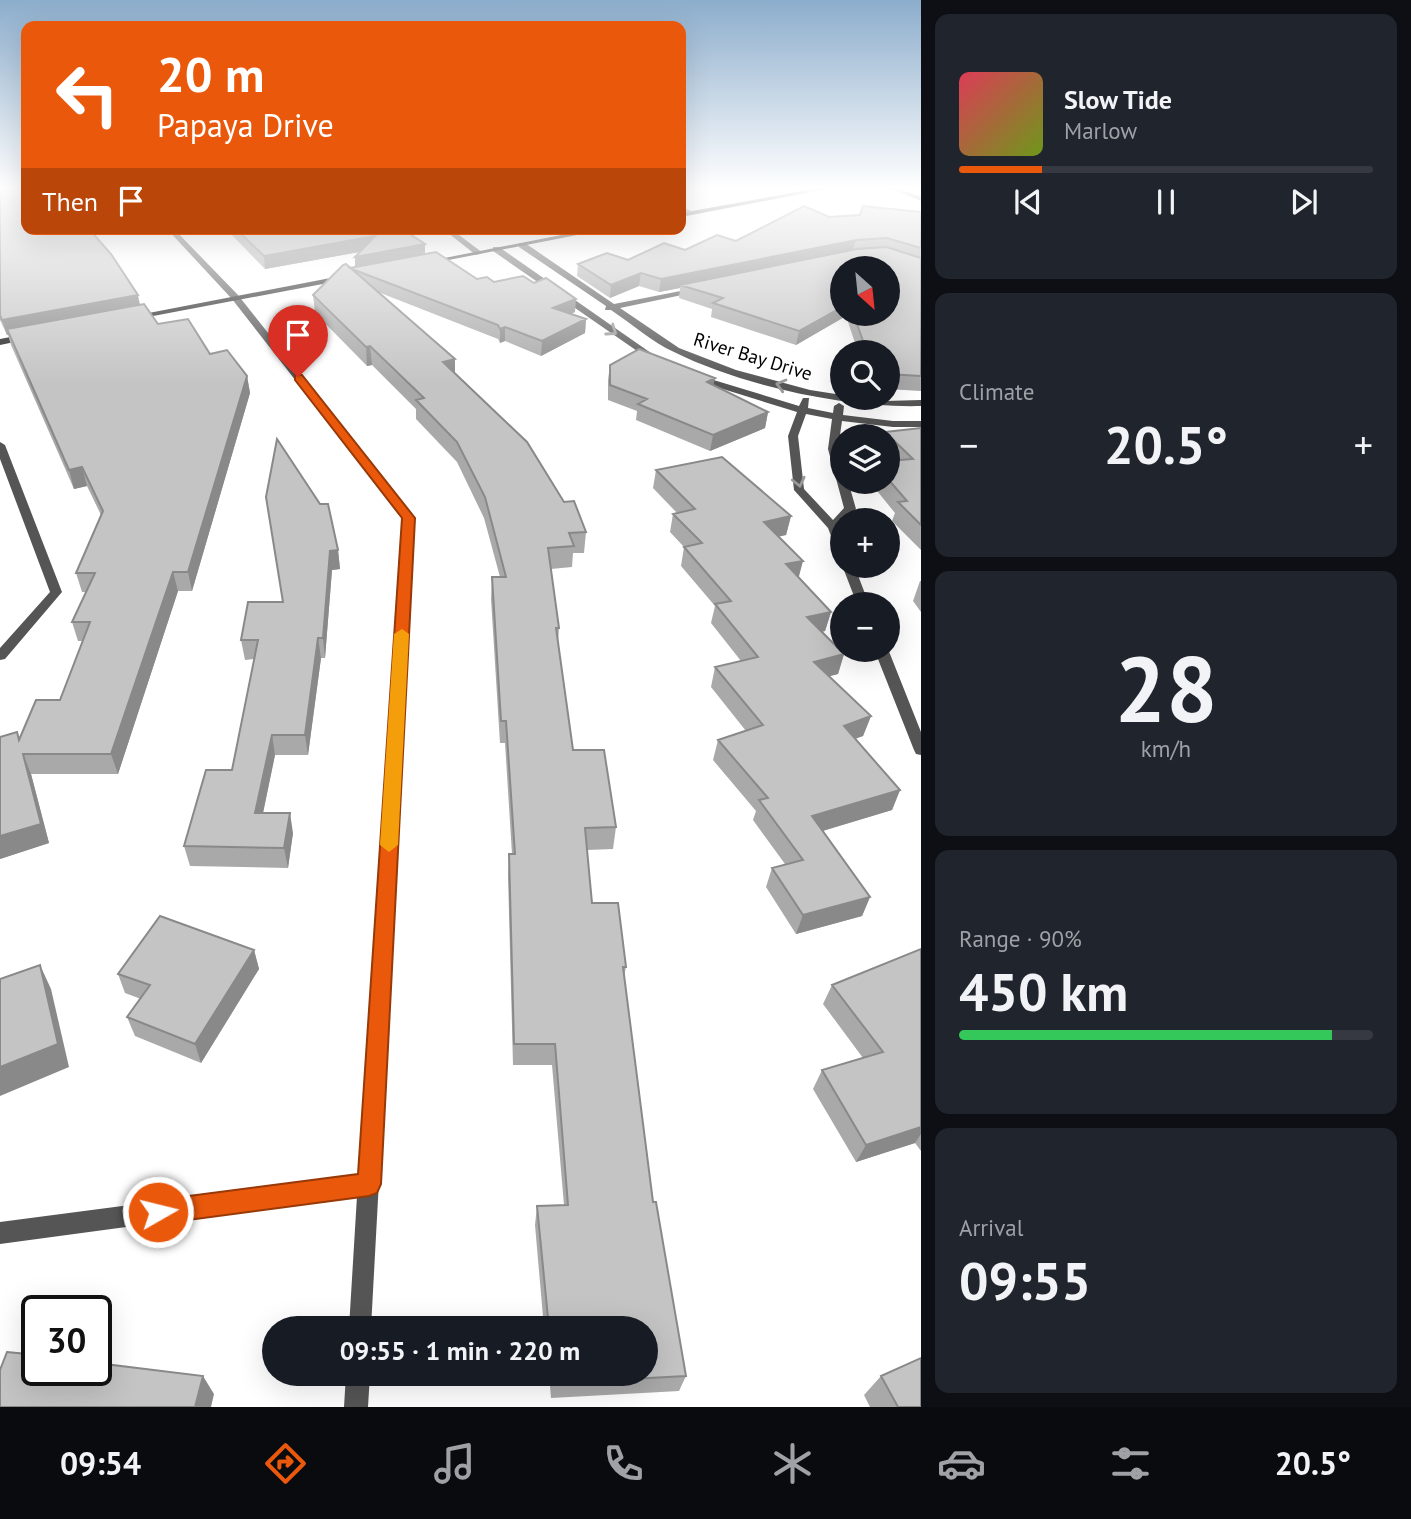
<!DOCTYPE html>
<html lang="en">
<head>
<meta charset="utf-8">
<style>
	body { margin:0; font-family:"PT Sans",sans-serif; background:#20242c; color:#f1f3f6; height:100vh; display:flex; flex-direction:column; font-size:26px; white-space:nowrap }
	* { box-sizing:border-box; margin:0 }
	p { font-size:23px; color:#9ea1a6 }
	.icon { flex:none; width:38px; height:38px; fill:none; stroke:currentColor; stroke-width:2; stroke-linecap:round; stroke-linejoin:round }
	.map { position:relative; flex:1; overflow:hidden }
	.panel { display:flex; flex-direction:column; gap:14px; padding:14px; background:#0d0f14; width:490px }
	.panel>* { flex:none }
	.guide { position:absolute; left:21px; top:21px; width:665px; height:214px; border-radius:14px; box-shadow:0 7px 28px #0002; background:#ea580c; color:#fff; overflow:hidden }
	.needle { width:46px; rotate:153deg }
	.controls { position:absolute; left:830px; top:256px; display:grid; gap:14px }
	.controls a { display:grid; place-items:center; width:70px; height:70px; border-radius:50%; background:#171b24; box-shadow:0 7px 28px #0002; font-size:35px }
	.speed { position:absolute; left:21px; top:1295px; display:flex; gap:14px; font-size:35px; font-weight:700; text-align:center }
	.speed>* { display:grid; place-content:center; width:91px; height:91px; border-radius:50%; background:#171b24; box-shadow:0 7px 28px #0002; line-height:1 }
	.speed .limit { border:4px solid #111; border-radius:10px; background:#fff; color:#111 }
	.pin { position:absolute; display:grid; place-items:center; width:60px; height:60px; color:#fff; margin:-72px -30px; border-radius:50% 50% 50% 0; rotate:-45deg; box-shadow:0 0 7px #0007 }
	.pin .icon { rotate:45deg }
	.me { position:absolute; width:77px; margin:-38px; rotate:82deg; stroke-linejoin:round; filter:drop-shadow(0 0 5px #0008) }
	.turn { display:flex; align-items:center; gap:24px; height:147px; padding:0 21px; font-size:32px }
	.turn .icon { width:91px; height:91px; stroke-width:2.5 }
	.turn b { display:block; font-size:49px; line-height:60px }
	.then { display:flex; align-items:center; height:66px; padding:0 21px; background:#0003; gap:14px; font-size:26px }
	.big { font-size:52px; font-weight:700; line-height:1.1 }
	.panel .tile { flex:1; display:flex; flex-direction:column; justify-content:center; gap:10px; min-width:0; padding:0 24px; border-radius:14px; background:#20242c }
	.panel .dial { align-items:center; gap:0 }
	.dial b { font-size:91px; line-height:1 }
	.song { display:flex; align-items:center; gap:21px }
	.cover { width:84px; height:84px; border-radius:10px; background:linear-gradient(135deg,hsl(350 70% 55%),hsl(80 70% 35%)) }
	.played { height:7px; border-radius:4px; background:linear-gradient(90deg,#ea580c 20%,#363941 20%) }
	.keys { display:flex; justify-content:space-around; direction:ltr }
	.heat { display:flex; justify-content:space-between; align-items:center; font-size:38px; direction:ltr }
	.charge { height:10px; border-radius:5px; background:linear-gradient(90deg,#34c759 90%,#363941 0) }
	.trip { position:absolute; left:262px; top:1316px; width:396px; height:70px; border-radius:35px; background:#171b24; box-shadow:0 7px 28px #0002; font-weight:700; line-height:70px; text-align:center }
	.menu { display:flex; height:112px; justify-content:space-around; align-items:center; background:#090b0e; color:#9ea1a6 }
	.menu .icon { width:49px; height:49px }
	.menu .current { color:#ea580c }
	.menu b { font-size:32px; color:#f1f3f6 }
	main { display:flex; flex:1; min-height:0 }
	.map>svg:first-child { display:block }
</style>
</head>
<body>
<main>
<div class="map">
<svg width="921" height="1407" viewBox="0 0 921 1407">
	<rect width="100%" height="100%" fill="#fff"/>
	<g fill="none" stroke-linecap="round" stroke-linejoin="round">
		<path fill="#555" fill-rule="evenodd" d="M884,186h8l29,11v4z
			M681,206l12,6 1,1 -3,2 -10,-4z
			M167,229h7l64,66 177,223 -44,810h-22l8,-132 -357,48v-22l359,-47 44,-657 -171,-219z
			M443,229h8l32,24 -7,2z
			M519,243h6l89,61 87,-17v4l-81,17 59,40 57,22 74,20 32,5v2l43,4 36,-1v6c-76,2 -178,-20 -247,-54 -22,-10 -42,-28 -63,-42h-6l1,-4 -87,-59z
			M493,247h6l162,113 -8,2 -160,-111z
			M697,375l102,31 4,-8h6l-1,10 25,5 1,-7 5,-3 5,3 -1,9 50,6h28v6h-28l-51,-6 -4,28 4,12v20h6l8,28 -10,11h-4l-3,7 3,7v18l-6,-3 -8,-21 -34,-38 -6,-54 9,-24 -103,-32 -2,-2zM806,414l26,5 -4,30 16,59 -11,12 -29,-31 -6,-53z
			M0,442l5,3 57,147 -57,67 -5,1v-12l50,-56 -50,-133z
			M842,565h12l15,39h-12z
			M874,649h14l33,83v23l-5,-1 -2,-4z
			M346,1374h24l-2,33h-24z"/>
		<path fill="#222" fill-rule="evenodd" d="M830,186h12l-161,31v-4z
			M592,229h16l-180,35 -4,-2z
			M346,275l4,2 -1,2 -217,41 -4,-3z
			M26,334l3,1v4l-29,6v-6z"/>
	</g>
	<path fill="#a9a9a9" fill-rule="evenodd" d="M0,186l140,118 18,20 89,52 3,17 -58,198h-14l-60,183h-87l18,69 -49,16 17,-127 2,6 41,-38 23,-59h-5l-6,-19 14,-30h-4l-6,-19 25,-58 -14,-29 -13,3 -63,-144 -3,-10h-1l-7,-15z
		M921,212v179l-34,-2v-37h-29l-12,-36 -50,29 -85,-28 1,-8 -33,-11 1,-10 -21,4 -20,-6 -29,12 -33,-22 1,-12 50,-4 108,-19 93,-24zM842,268l45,45h-45z
		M226,229h176l23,25 52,25 17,3 81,30 -4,2 15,5 -1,14 -44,23 -36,-15 -5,2 -2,-4 -120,-47 77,67v14l109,129 22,30 -2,21h-11l-1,14 -21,2 8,59 -1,15 15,107 43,77 -3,22 -26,1 5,53 34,64 -2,10 29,225 33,174 -7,15 -128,7 -2,-24h97v-46h-102l-9,-103 2,-19 27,-1 -12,-140h-39l-5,-189 1,-22h3l-7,-111h-5l-9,-144 1,-22h8l-16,-59 -27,-56 -41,-43v-10l-44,-44 -5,1 -52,-53 -2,-18 37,-27 5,-1 4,-15 -94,17z
		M610,365l103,20 55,27 -3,16 -55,23 -74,-31 1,-9 -29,-11v-20z
		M921,428v122l-29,-29 3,-8 -26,-32h18v-20h4l-4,-4v-21h-3l1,-4z
		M656,470l135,46 -5,19 -8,1 20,41 33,35 -6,19 -3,1 22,22 -6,20 -9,2 42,40 -8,20 -8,3 45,51 -8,20 -69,21 47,66 -8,19 -66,18 -30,-47 6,-19 13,-4 -32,-44 3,-9 -43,-51 5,-20 28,-9 -35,-44 4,-20 26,-6 -30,-38 4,-17 -34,-40 3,-19 -14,-15 3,-18 4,-1 -24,-25z
		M338,550l2,19 -8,1 -7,88h-4l-13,97h-33l-12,58 30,20 -5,35 -98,-2 -6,-20 48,-76 22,-111 -9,1 -4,-20z
		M920,581h1v31l-8,-11z
		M921,949v202l-6,-8 -59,19 -43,-73 9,-19 41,-12 -40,-54 9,-19z
		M254,950l5,19 -58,94 -66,-27 -8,-19 14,-18 -16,-6 -7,-19z
		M881,1376l40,31h-51l-6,-12z"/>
	<path fill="#898989" d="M681,186h31l-31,5z
		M375,236l1,13 -111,20 -1,-13z
		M856,240l-4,12 -172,33v3l-21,4 2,-13z
		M425,244v13l-70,13v-13z
		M641,273l-2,13 -29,12 1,-13z
		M138,295l3,15 -134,19 1,6h-1l-5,-15z
		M576,299l-1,13 -23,10 1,-14z
		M842,307v6h5l-1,3 -50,29 3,-14z
		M586,319l-1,14 -44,23 1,-15z
		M505,327v14l-5,2v-14z
		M370,346l2,19 -5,1 -1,-19z
		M455,359v19l-12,-16z
		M247,376l3,17 -58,198 -4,-19z
		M715,378l-3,15 -5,-11z
		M768,412l-3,16 -55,23 3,-16z
		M82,467l5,19 -13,3 -5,-19z
		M791,516l-5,19 -26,6 4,-19z
		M338,550l2,19 -8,1 -7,88 -2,-20 7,-87z
		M803,561l-5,19 -12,-16z
		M173,572l5,19 -60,183 -7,-20z
		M831,612l-6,19 -23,5 5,-19z
		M318,638l3,20 -13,97 -3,-20z
		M844,654l-6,20 -30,8 6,-20z
		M871,716l-8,20 -26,9 7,-19z
		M272,735l3,20 -16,77 -4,-19z
		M23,754l8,20 18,69 -49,16v-23z
		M900,790l-8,20 -87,26 7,-20z
		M290,813l3,20 -5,35 -4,-20z
		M870,897l-8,19 -66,18 7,-19z
		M254,950l5,19 -58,94 -6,-19z
		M40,965l11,24 18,78 -69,29v-29z
		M921,1127v7l-6,9 -59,19 10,-17z
		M203,1376l11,18 -3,13h-16z"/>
	<path fill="#c4c4c4" stroke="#898989" stroke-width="2" d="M0,186h26v43h63l22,25 27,41 -136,25 -2,-5z
		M804,206l25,11 31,-2 3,-9 58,6v36l-34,-10 -31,2 -195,39 -20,-6 -30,12 -33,-21 29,-11 21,7 36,-17 21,7 32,-15 19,6z
		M236,229h166l23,15 -70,13 20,-21 -111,20z
		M886,247l35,11v118l-34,-2v-22h-20l-14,-39h34v-45h-45v39l-43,24 -86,-28 10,-5 -43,-13 177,-36z
		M436,252l41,27 10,-2 7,5 29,-6 11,7 12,-5 30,21 -23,9 33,11 -44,22 -37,-14 -5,2 -2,-4 -146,-56 -2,-1z
		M346,264l109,95 -12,3 84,80 37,60 10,-1 12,31 -17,1 5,13 -26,2 11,80h-3l17,122h31l12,77 -31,1 7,75h26l8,64h-3l30,235h3l30,174 -132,7 -1,-9h93v-46h-97l-12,-122 31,-1 -13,-161h-41l-5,-190h6l-9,-133h-5l-9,-144h14l-21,-80 -28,-55 -41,-42 8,-2 -54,-52 -4,1 -53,-52 30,-30z
		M144,304l14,20 30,-5 22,35 17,-4 20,26 -59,196h-15l-62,182h-88l18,70 -41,12v-99l17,-5 2,8 17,-40h24l30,-78h-18l23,-49h-19l27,-62 -21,-44 -13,3 -62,-141z
		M639,349l76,29 -8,4 61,30 -55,23 -75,-31 9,-5 -37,-14v-20z
		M921,428v97l-23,-23 9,-1 -20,-23v-17l26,-2 -28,-27z
		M277,439l43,65h8l10,46 -8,1 -7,87h-5l-13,97h-33l-17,78h35l-6,35 -100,-2 22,-76h26l26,-130h-17l7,-38h35l-17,-105z
		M722,457l69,59 -27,6 39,39 -17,3 45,48 -24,5 37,37 -30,8 57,54 -27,10 56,64 -88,26 58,81 -67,18 -31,-47 31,-8 -44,-60 9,-2 -50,-58 45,-15 -48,-58 43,-10 -43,-53 16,-3 -47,-54 18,-4 -29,-29 22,-5 -39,-39z
		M160,916l94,34 -59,94 -68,-27 23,-32 -32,-11z
		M921,949v178l-55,18 -44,-75 61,-18 -51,-67z
		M40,965l18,79 -58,23v-88z
		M7,1352l30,3v15h59v-7l107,13 -8,31h-195v-37z
		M921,1358v49h-23l-17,-31z"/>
	<defs><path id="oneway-chevron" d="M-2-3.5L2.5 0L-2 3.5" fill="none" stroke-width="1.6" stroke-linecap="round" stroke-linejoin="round" transform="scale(1.75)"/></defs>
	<g stroke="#999">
		<use href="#oneway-chevron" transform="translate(612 331) rotate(35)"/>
		<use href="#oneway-chevron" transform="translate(781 385) rotate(-165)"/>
		<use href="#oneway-chevron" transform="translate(799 482) rotate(77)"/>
	</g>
	<linearGradient id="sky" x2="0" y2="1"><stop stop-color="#8cadcc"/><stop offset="0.49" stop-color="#fff"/><stop offset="1" stop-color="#fff" stop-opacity="0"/></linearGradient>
	<rect width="921" height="383" fill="url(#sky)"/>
	<path fill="#ea580c" stroke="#983908" stroke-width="2" d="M295,375h7l113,143 -34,666 -4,9 -8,3 -211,28 -8,-3 -4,-9 4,-8 8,-4 200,-26 44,-656 -107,-138z"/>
	<path fill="#f59e0b" d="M402,629l7,5 -11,211 -9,7 -9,-7 14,-211z"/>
	<g text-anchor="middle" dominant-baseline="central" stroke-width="6" stroke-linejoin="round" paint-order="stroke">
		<g font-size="19" fill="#000" stroke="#fff">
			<text transform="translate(753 356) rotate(17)">River Bay Drive</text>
		</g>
	</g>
</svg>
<div class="controls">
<a><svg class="needle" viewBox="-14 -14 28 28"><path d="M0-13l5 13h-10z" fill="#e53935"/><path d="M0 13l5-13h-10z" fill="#9ea1a6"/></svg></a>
<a><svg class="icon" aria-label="search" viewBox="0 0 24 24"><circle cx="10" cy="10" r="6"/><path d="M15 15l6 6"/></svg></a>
<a><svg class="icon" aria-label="layers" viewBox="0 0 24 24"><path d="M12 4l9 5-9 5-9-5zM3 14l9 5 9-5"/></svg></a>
<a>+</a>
<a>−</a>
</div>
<div class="speed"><div class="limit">30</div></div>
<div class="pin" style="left:298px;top:377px;background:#d93025"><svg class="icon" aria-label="arrive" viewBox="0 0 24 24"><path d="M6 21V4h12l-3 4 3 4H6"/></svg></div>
<svg class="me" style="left:158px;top:1212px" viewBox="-20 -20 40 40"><circle r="17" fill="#ea580c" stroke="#fff" stroke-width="3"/><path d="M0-11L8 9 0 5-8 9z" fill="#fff"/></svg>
<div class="trip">09:55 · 1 min · 220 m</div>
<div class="guide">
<div class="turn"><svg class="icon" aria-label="left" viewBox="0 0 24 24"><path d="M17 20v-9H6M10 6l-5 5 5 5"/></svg><div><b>20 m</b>Papaya Drive</div></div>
<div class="then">Then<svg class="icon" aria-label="arrive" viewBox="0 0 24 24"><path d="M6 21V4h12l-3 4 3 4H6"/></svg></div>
</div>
</div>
<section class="panel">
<div class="tile">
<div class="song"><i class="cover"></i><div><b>Slow Tide</b><p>Marlow</p></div></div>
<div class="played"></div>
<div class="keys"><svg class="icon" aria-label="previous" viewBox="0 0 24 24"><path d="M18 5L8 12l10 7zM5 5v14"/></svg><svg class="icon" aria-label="pause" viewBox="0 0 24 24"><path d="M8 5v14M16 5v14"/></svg><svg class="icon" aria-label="next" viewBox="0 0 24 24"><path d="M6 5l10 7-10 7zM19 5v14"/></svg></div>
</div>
<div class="tile"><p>Climate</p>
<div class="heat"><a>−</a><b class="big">20.5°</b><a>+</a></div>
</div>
<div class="tile dial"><b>28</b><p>km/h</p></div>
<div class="tile"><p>Range · 90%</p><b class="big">450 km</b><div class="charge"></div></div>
<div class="tile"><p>Arrival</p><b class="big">09:55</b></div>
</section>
</main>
<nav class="menu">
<b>09:54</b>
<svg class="icon current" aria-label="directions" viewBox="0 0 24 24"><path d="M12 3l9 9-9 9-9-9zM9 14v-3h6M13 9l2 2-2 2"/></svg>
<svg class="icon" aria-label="music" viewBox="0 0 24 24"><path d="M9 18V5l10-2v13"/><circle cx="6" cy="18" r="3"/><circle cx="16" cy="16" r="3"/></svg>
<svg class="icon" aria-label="phone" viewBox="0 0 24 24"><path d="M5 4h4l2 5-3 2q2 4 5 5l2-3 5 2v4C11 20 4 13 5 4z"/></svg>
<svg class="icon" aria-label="climate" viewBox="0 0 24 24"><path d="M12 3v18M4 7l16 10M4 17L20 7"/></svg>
<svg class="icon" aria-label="car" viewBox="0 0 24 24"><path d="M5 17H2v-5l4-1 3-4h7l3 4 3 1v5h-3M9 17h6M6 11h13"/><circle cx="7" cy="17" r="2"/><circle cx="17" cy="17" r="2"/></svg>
<svg class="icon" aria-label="filters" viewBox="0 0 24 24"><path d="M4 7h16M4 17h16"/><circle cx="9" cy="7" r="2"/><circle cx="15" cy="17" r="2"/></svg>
<b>20.5°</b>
</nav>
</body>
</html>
